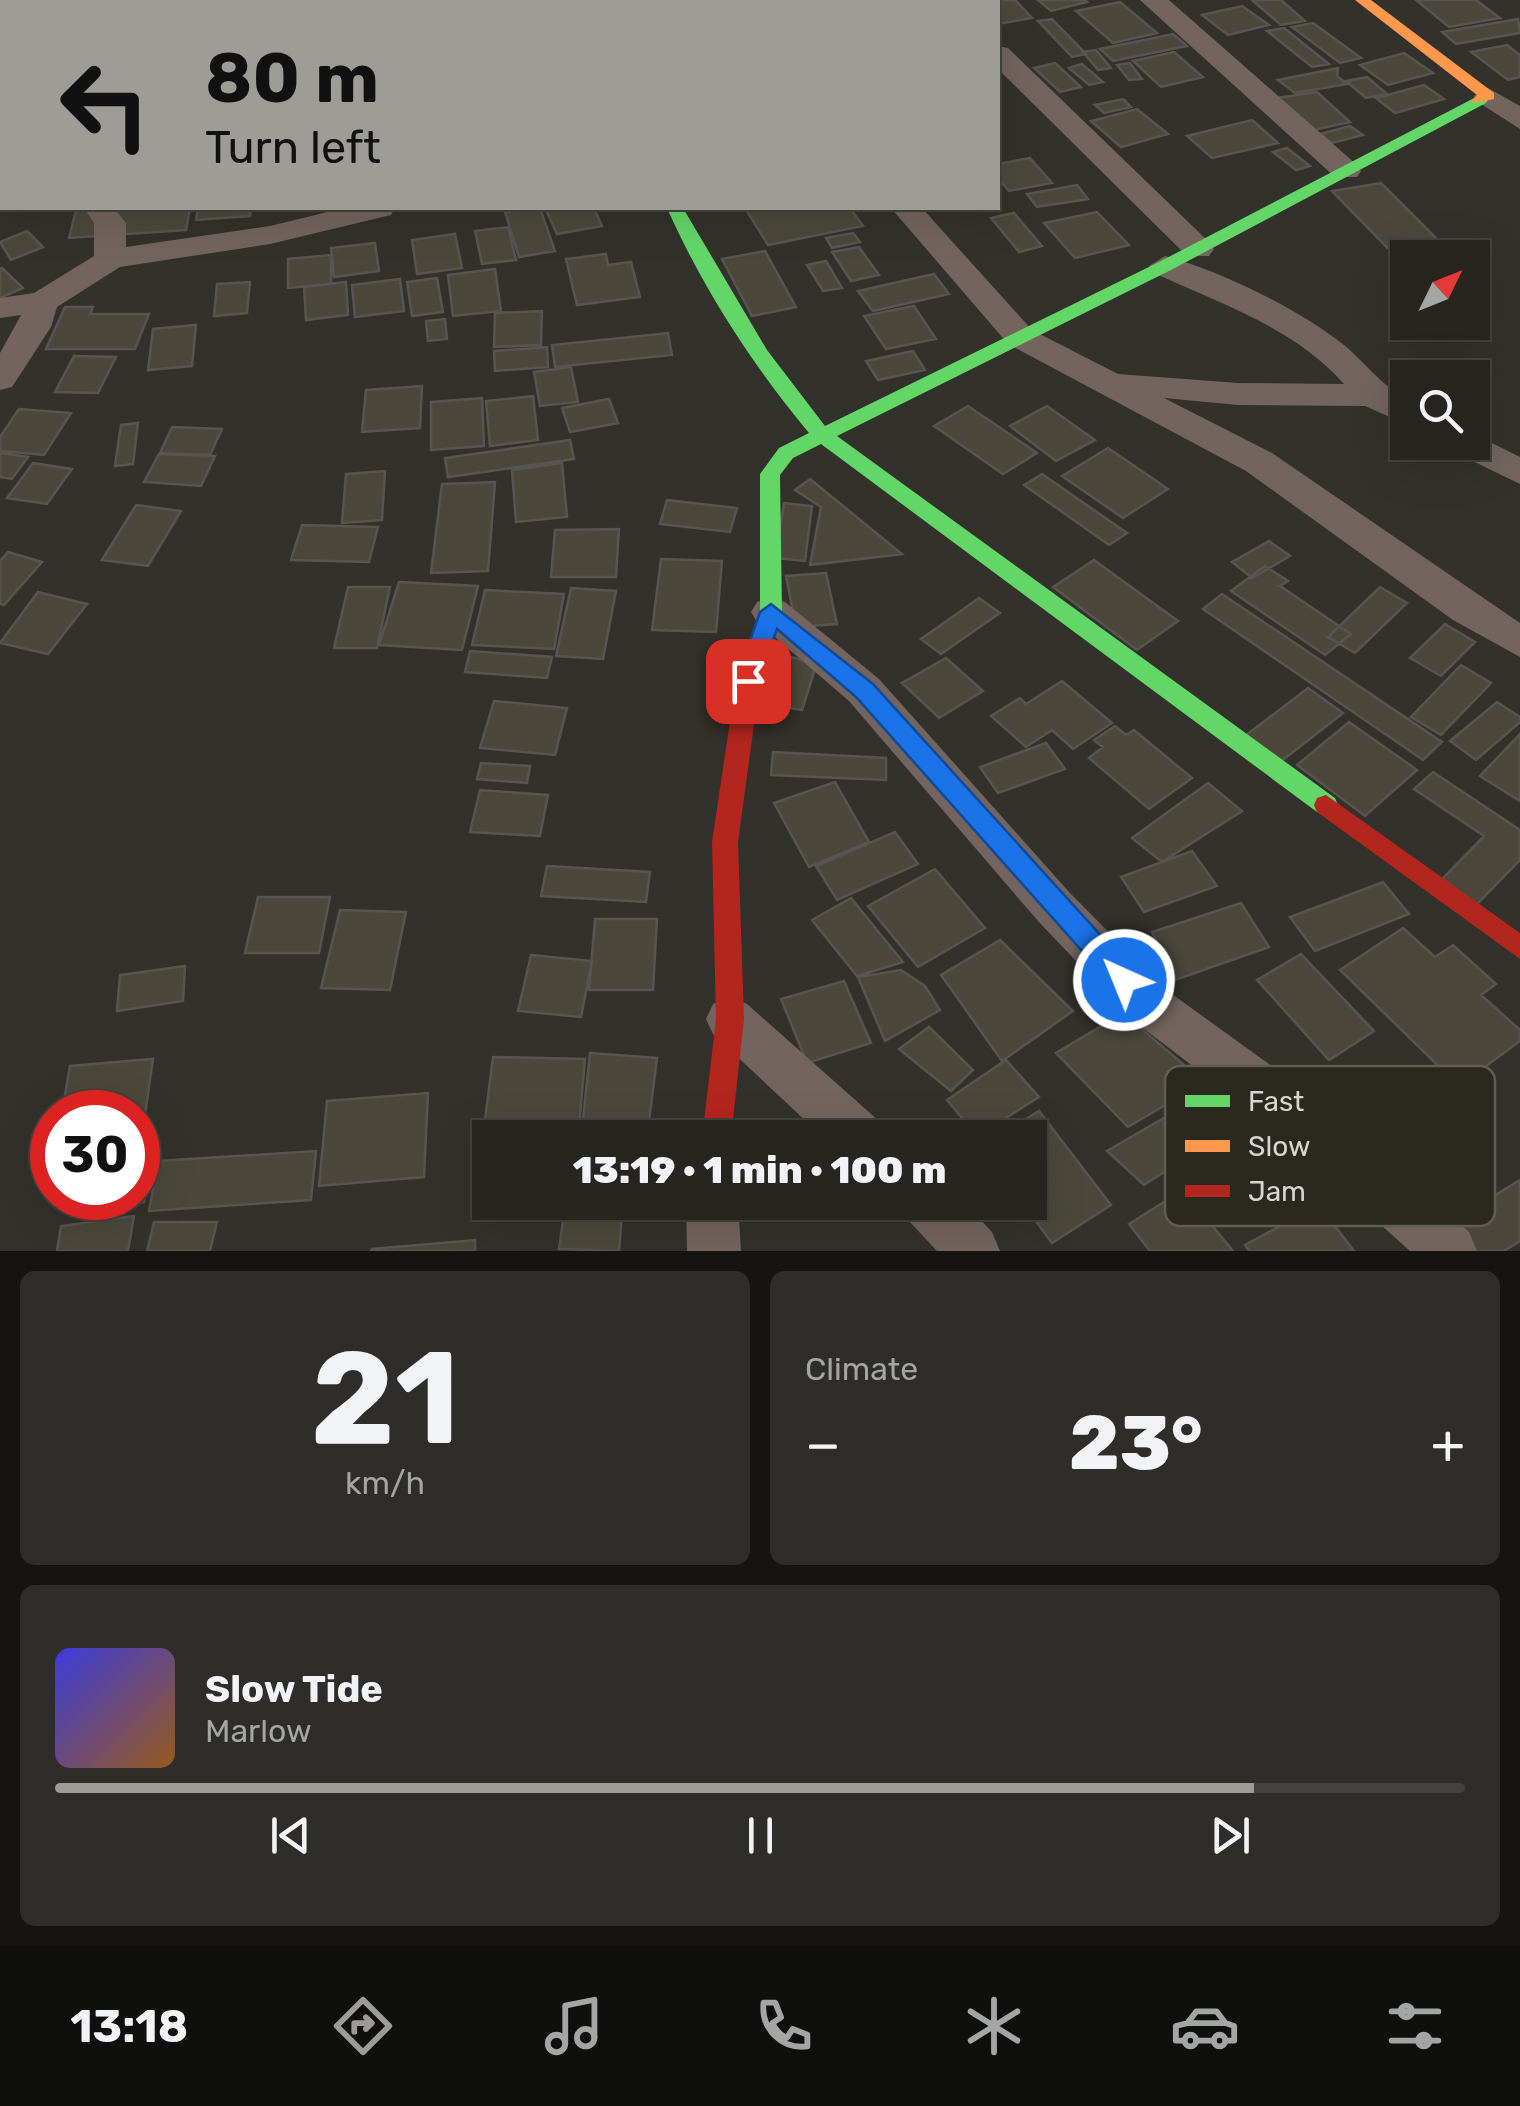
<!DOCTYPE html>
<html lang="en">
<head>
<meta charset="utf-8">
<style>
	body { margin:0; font-family:Rubik,sans-serif; background:#2e2d29; color:#f1f3f6; height:100vh; display:flex; flex-direction:column; font-size:38px; white-space:nowrap }
	* { box-sizing:border-box; margin:0 }
	p { font-size:32px; color:#a4a5a5 }
	.icon { flex:none; width:55px; height:55px; fill:none; stroke:currentColor; stroke-width:2; stroke-linecap:round; stroke-linejoin:round }
	.map { position:relative; height:1251px; overflow:hidden }
	.drawer { display:flex; flex-direction:column; gap:20px; padding:20px; background:#151412; flex:1 }
	.drawer>* { flex:none }
	.guide { position:absolute; left:0px; top:0px; width:1000px; height:210px; box-shadow:0 10px 40px #0002,0 0 0 2px #42423e; background:#9d9c96; color:#111; overflow:hidden }
	.needle { width:65px; rotate:47deg }
	.buttons { position:absolute; left:1390px; top:240px; display:grid; gap:20px }
	.buttons a { display:grid; place-items:center; width:100px; height:100px; border-radius:0px; background:#262520; box-shadow:0 10px 40px #0002,0 0 0 2px #42423e; font-size:50px }
	.speed { position:absolute; left:30px; top:1090px; display:flex; gap:20px; font-size:50px; font-weight:700; text-align:center }
	.speed>* { display:grid; place-content:center; width:130px; height:130px; border-radius:50%; background:#262520; box-shadow:0 10px 40px #0002,0 0 0 2px #42423e; line-height:1 }
	.speed .limit { border:15px solid #d22; background:#fff; color:#111 }
	.pin { position:absolute; display:grid; place-items:center; width:85px; height:85px; color:#fff; margin:-42px; border-radius:20px; box-shadow:0 5px 15px #0006 }
	.me { position:absolute; width:110px; margin:-55px; rotate:316deg; stroke-linejoin:round; filter:drop-shadow(0 0 8px #0008) }
	.turn { display:flex; align-items:center; gap:35px; height:210px; padding:0 40px; font-size:45px }
	.turn .icon { width:130px; height:130px; stroke-width:2.5 }
	.turn b { display:block; font-size:70px; line-height:85px }
	.big { font-size:75px; font-weight:800; line-height:1.1 }
	.drawer .widget { flex:1; display:flex; flex-direction:column; justify-content:center; gap:15px; min-width:0; padding:0 35px; border-radius:15px; background:#2e2d29 }
	.drawer .dial { align-items:center; gap:0 }
	.dial b { font-size:130px; line-height:1 }
	.song { display:flex; align-items:center; gap:30px }
	.cover { width:120px; height:120px; border-radius:15px; background:linear-gradient(135deg,hsl(240 70% 55%),hsl(30 70% 35%)) }
	.played { height:10px; border-radius:5px; background:linear-gradient(90deg,#9d9c96 85%,#42423e 85%) }
	.keys { display:flex; justify-content:space-around; direction:ltr }
	.heat { display:flex; justify-content:space-between; align-items:center; font-size:55px; direction:ltr }
	.drawer .tiles { flex:1; display:grid; gap:20px; grid-template-columns:1fr 1fr }
	.widget:last-child { grid-column:span 2 }
	.trip { position:absolute; left:472px; top:1120px; width:575px; height:100px; border-radius:0px; background:#262520; box-shadow:0 10px 40px #0002,0 0 0 2px #42423e; font-weight:800; line-height:100px; text-align:center }
	.tab-bar { display:flex; height:160px; justify-content:space-around; align-items:center; background:#0f0f0d; color:#a4a5a5 }
	.tab-bar .icon { width:70px; height:70px }
	.tab-bar .current { color:#9d9c96 }
	.tab-bar b { font-size:45px; color:#f1f3f6 }
	.map>svg:first-child { display:block }
</style>
</head>
<body>
<div class="map">
<svg width="1520" height="1251" viewBox="0 0 1520 1251">
	<rect width="100%" height="100%" fill="#32312b"/>
	<path fill="#4b483b" stroke="#565551" stroke-width="2.5" d="M1015,0l17,18 -34,6v-22h-32z
		M1038,0h46l3,2 -36,9z
		M1252,0h29l24,21 -24,4z
		M1416,0h60l24,18 -51,9z
		M1120,2l37,31 -44,10 -37,-32z
		M1242,6l27,19 -41,10 -26,-20z
		M1052,19l34,35 -14,3 -34,-36z
		M1518,19l2,14 -64,11 -14,-12z
		M1313,23l48,35 -21,5 -48,-36z
		M1284,28l45,36 -17,3 -45,-36z
		M1173,34l14,12 -74,15 -13,-12z
		M1507,45l13,10v22l-12,3 -37,-28z
		M1096,50l15,18 -13,2 -15,-18z
		M1174,52l29,25 -42,10 -28,-26z
		M1404,53l29,20 -45,12 -28,-20z
		M1055,63l26,24 -21,5 -26,-24z
		M1130,63l12,16 -13,1 -12,-15z
		M1082,64l21,18 -14,3 -20,-17z
		M1338,68l-1,8 10,8 -52,9 -17,-13z
		M1367,77l20,17 -21,4 -20,-17z
		M1424,85l20,14 -49,14 -19,-15z
		M1317,92l33,30 -36,8 -38,-32z
		M1123,99l8,8 -27,6 -9,-8z
		M1137,109l31,25 -47,13 -30,-26z
		M1252,120l26,23 -66,15 -25,-22z
		M1350,126l13,9 -31,8 -12,-9z
		M1287,148l23,18 -14,4 -23,-18z
		M1030,158l22,25 -43,8 -11,-13v-14z
		M1381,183l75,75h-48v11l-76,-78z
		M1077,185l11,14 -51,8 -10,-13z
		M190,208l-4,22 -117,8 7,-28z
		M198,208h53l-1,8 -54,4z
		M540,208l15,43 -36,6 -14,-45z
		M545,208h49l8,18 -45,8z
		M745,208h105l13,18 -95,19z
		M1097,212l32,33 -54,13 -31,-35z
		M1014,213l28,33 -23,6 -28,-34z
		M508,227l8,33 -34,4 -7,-33z
		M27,231l16,16 -32,13 -11,-18z
		M853,233l7,9 -28,6 -6,-10z
		M455,234l7,34 -45,6 -5,-34z
		M375,243l4,28 -45,6 -3,-29z
		M859,247l20,28 -28,6 -19,-29z
		M765,251l31,56 -44,9 -30,-57z
		M606,254l2,11 23,-3 9,35 -63,8 -11,-46z
		M331,255v29l-43,4v-29z
		M826,261l16,27 -19,3 -16,-26z
		M2,268l21,20 -23,10v-29z
		M495,269l6,42 -48,5 -5,-41z
		M934,274l15,20 -76,17 -15,-20z
		M437,278l6,34 -31,4 -5,-34z
		M400,279l4,32 -49,6 -3,-32z
		M250,282l-3,31 -33,3 3,-32z
		M346,282l2,33 -42,5 -2,-33z
		M914,306l22,33 -50,10 -22,-33z
		M65,307h28l-3,7h59l-14,35h-89z
		M542,311l-1,34 -47,2 1,-34z
		M445,319l2,20 -19,2 -2,-20z
		M196,325l-4,41 -44,4 5,-41z
		M668,333l4,22 -117,12 -3,-22z
		M547,347l1,20 -53,4 -1,-20z
		M913,351l12,19 -47,10 -12,-19z
		M74,356l42,1 -18,36 -43,-1z
		M571,367l7,35 -38,4 -6,-34z
		M422,386l-2,42 -58,4 4,-42z
		M533,396l5,44 -48,6 -4,-45z
		M482,398l2,48 -53,4v-48z
		M609,399l9,24 -48,9 -8,-24z
		M968,406l50,34 19,13 -34,21 -69,-48z
		M1047,406l48,34 -39,21 -46,-35z
		M19,409l52,4 -27,42 -44,-4v-14z
		M138,423l-5,41 -18,2 6,-41z
		M172,427l50,2 -12,26 -50,-2z
		M570,440l4,19 -126,18 -3,-19z
		M1108,448l60,41 -45,29 -61,-42z
		M0,453l28,4 -16,22 -12,-2z
		M159,454l56,2 -14,30 -57,-4z
		M33,463l39,6 -25,35 -40,-6z
		M562,463l5,54 -51,5 -4,-52z
		M385,471l-3,49 -40,3 4,-49z
		M1042,474l85,59 -18,12 -85,-60z
		M810,479l92,75 -92,11 11,-58 -26,-17z
		M495,482l-7,89 -57,2 11,-89z
		M667,500l70,8 -7,24 -70,-8z
		M784,503l28,3 -7,55 -30,-3z
		M136,505l45,6 -33,55 -46,-6z
		M302,525l76,2 -9,35 -78,-2z
		M619,529l-3,48h-65l4,-47z
		M1269,541l21,15 -38,22 -20,-16z
		M8,552l34,10 -38,43 -4,-1v-43z
		M661,559l61,2 -6,71 -64,-2z
		M1094,560l84,61 -41,29 -84,-63z
		M1265,566l23,15 -8,5 71,48 -26,21 -94,-64z
		M826,573l11,51 -41,3 -10,-51z
		M399,582l79,4 -16,64 -83,-5z
		M348,587h42l-13,61h-43z
		M1380,587l27,16 -52,50 -27,-16z
		M571,588l45,3 -13,68 -47,-3z
		M485,590l79,4 -10,55 -82,-4z
		M38,592l49,12 -39,50 -48,-11z
		M1222,594l220,148 -19,18 -220,-151z
		M979,598l21,15 -59,41 -20,-15z
		M1445,624l30,18 -34,34 -31,-18z
		M470,651l82,6 -5,21 -82,-6z
		M790,657l27,6 -15,47 -28,-5z
		M946,658l37,33 -44,27 -37,-35z
		M1461,665l30,18 -50,52 -30,-18z
		M1062,681l50,42 -39,26 -21,-19 -26,17 -35,-31 29,-18 6,6z
		M1308,688l35,25 -64,50 -34,-27z
		M494,701l73,7 -12,47 -75,-7z
		M1497,702l23,15v5l-44,38 -26,-19z
		M1349,722l68,48 -52,46 -68,-51z
		M1115,726l11,9 8,-5 58,48 -43,31 -60,-51 14,-11 -9,-7z
		M1520,734v67l-40,-25z
		M1046,743l19,26 -67,24 -18,-26z
		M773,752l113,6v22l-115,-5z
		M481,763l49,3 -3,17 -50,-4z
		M1433,772l87,58v30l-43,44 -35,-25 42,-43 -70,-47z
		M835,782l34,60 -60,25 -35,-64z
		M1208,783l34,28 -80,51 -30,-24z
		M480,790l68,5 -8,41 -70,-4z
		M895,832l23,32 -81,36 -21,-34z
		M1192,851l25,35 -73,26 -23,-35z
		M547,866l103,6 -4,30 -105,-6z
		M935,869l50,59 -67,39 -50,-61z
		M1383,882l26,32 -94,37 -25,-34z
		M258,897h72l-11,56h-74z
		M851,898l52,64 -46,14 -45,-56z
		M1241,903l28,44 -94,33 -23,-48z
		M340,910l66,2 -16,78 -69,-2z
		M595,919h62l-4,71h-64z
		M1403,928l32,29 18,-12 43,39 -15,11 39,35v11l-61,45 -119,-116z
		M1000,940l73,71 -71,50 -61,-86z
		M1301,954l73,77 -45,29 -72,-80z
		M531,955l61,6 -11,56 -63,-6z
		M185,966l-2,35 -66,10 3,-36z
		M901,970l24,16 15,24 -55,31 -27,-64z
		M844,981l27,62 -64,20 -26,-64z
		M1123,1013l81,69 -76,45 -72,-74z
		M929,1027l44,43 -22,21 -52,-42z
		M590,1053l67,5 -10,80h-66z
		M493,1057l92,2 -7,79h-88v21h-10z
		M153,1059l-9,63h-6v-10h-76l8,-46z
		M1006,1060l33,37 -62,39 -30,-36z
		M1212,1090l31,31 -99,64 -37,-34z
		M428,1093l-4,84 -105,9 8,-85z
		M1039,1111l72,94 -59,38 -30,-41h8v-64h-35z
		M152,1149l-8,53 -84,7 2,-11h76v-48z
		M316,1151l-5,49 -162,11 9,-50z
		M1520,1180v61l-16,10h-28l-25,-29z
		M1183,1190l50,61h-83l-21,-27z
		M1319,1205l35,46h-105l-4,-6z
		M564,1213l58,2 -3,36 -60,-2z
		M134,1216l-6,35h-71l4,-25z
		M154,1222h63l-7,29h-63z
		M475,1240v11h-104l1,-2z"/>
	<g fill="none" stroke-linecap="round" stroke-linejoin="round">
		<path fill="#73645f" fill-rule="evenodd" d="M514,0h27l1,2h-26z
			M725,0h27l1,2h-26z
			M928,0h28l1,2h-27z
			M1140,0h29l188,165 4,6 -4,6h-22z
			M998,46l10,2 201,194 5,7 -5,7h-22l-189,-187z
			M0,86h2v18h-2z
			M1488,88l32,18v23l-42,-27 -4,-6z
			M84,208h30l12,15v24l144,-21 74,-18h51l-4,7 -121,29 -150,23 -63,40 -6,20 -39,60 -12,3v-37l21,-38 -21,3v-20l34,-5 60,-37v-33z
			M891,208h31l110,122 86,44 120,9 106,1c-49,-56 -125,-81 -190,-111l-5,-7 16,-10c54,14 136,54 179,89 23,19 37,41 64,54v26l-43,-19 -127,-1 -74,-7 108,55 248,170v34l-67,-37 -207,-149 -238,-127z
			M1472,433l48,24v27l-70,-34 -5,-8h27z
			M771,598l14,4 94,77 191,214 95,96 137,99 167,144 8,19h-67l-144,-129 -135,-103 -93,-98 -189,-220 -92,-79 -6,-10 6,-10z
			M730,997l17,7 132,117 7,17h-62l-111,-104 -7,-15 7,-15z
			M686,1202h52l3,49h-54z
			M901,1202h63l28,30 8,19h-63l-29,-31z"/>
		<path fill="#63d668" fill-rule="evenodd" d="M1480,95l8,5 -2,3 -315,167 -334,166 498,362 3,7 -3,7 -9,3 -9,-3 -496,-368 -28,14 -13,17 2,137 -16,45h-16l-3,-6 13,-39v-138l19,-26 30,-15c-56,-67 -107,-146 -142,-225h16l84,142 58,76 334,-164z"/>
		<path fill="#ff974d" fill-rule="evenodd" d="M1355,0h16l123,93v6l-20,4 -2,-3 5,-5z"/>
		<path fill="#b3261e" fill-rule="evenodd" d="M758,643l8,2 3,6 -9,30 -22,161 6,177 -13,119h-29l14,-119 -4,-177 24,-161 14,-36z
			M1326,795l194,138v26l-203,-147 -3,-7 3,-7z"/>
	</g>
	<path fill="#1a73e8" stroke="#114b97" stroke-width="2.5" d="M771,604l102,80 261,288 4,8 -4,8h-19l-259,-291 -79,-68 -21,58h-17l-3,-6 24,-69z"/>
	<rect x="1165" y="1066" width="330" height="160" rx="15" fill="#2b291f" stroke="#5f5d54" stroke-width="2.5"/>
	<rect x="1185" y="1095" width="45" height="12" fill="#63d668"/>
	<rect x="1185" y="1140" width="45" height="12" fill="#ff974d"/>
	<rect x="1185" y="1185" width="45" height="12" fill="#b3261e"/>
	<g font-size="28" fill="#d7d6d0">
		<text x="1248" y="1111">Fast</text>
		<text x="1248" y="1156">Slow</text>
		<text x="1248" y="1201">Jam</text>
	</g>
</svg>
<div class="buttons">
<a><svg class="needle" viewBox="-14 -14 28 28"><path d="M0-13l5 13h-10z" fill="#e53935"/><path d="M0 13l5-13h-10z" fill="#a4a5a5"/></svg></a>
<a><svg class="icon" aria-label="search" viewBox="0 0 24 24"><circle cx="10" cy="10" r="6"/><path d="M15 15l6 6"/></svg></a>
</div>
<div class="speed"><div class="limit">30</div></div>
<div class="pin" style="left:748px;top:681px;background:#d93025"><svg class="icon" aria-label="arrive" viewBox="0 0 24 24"><path d="M6 21V4h12l-3 4 3 4H6"/></svg></div>
<svg class="me" style="left:1124px;top:980px" viewBox="-20 -20 40 40"><circle r="17" fill="#1a73e8" stroke="#fff" stroke-width="3"/><path d="M0-11L8 9 0 5-8 9z" fill="#fff"/></svg>
<div class="trip">13:19 · 1 min · 100 m</div>
<div class="guide">
<div class="turn"><svg class="icon" aria-label="left" viewBox="0 0 24 24"><path d="M17 20v-9H6M10 6l-5 5 5 5"/></svg><div><b>80 m</b>Turn left</div></div>
</div>
</div>
<section class="drawer">
<div class="tiles">
<div class="widget dial"><b>21</b><p>km/h</p></div>
<div class="widget"><p>Climate</p>
<div class="heat"><a>−</a><b class="big">23°</b><a>+</a></div>
</div>
<div class="widget">
<div class="song"><i class="cover"></i><div><b>Slow Tide</b><p>Marlow</p></div></div>
<div class="played"></div>
<div class="keys"><svg class="icon" aria-label="previous" viewBox="0 0 24 24"><path d="M18 5L8 12l10 7zM5 5v14"/></svg><svg class="icon" aria-label="pause" viewBox="0 0 24 24"><path d="M8 5v14M16 5v14"/></svg><svg class="icon" aria-label="next" viewBox="0 0 24 24"><path d="M6 5l10 7-10 7zM19 5v14"/></svg></div>
</div>
</div>
</section>
<nav class="tab-bar">
<b>13:18</b>
<svg class="icon current" aria-label="directions" viewBox="0 0 24 24"><path d="M12 3l9 9-9 9-9-9zM9 14v-3h6M13 9l2 2-2 2"/></svg>
<svg class="icon" aria-label="music" viewBox="0 0 24 24"><path d="M9 18V5l10-2v13"/><circle cx="6" cy="18" r="3"/><circle cx="16" cy="16" r="3"/></svg>
<svg class="icon" aria-label="phone" viewBox="0 0 24 24"><path d="M5 4h4l2 5-3 2q2 4 5 5l2-3 5 2v4C11 20 4 13 5 4z"/></svg>
<svg class="icon" aria-label="climate" viewBox="0 0 24 24"><path d="M12 3v18M4 7l16 10M4 17L20 7"/></svg>
<svg class="icon" aria-label="car" viewBox="0 0 24 24"><path d="M5 17H2v-5l4-1 3-4h7l3 4 3 1v5h-3M9 17h6M6 11h13"/><circle cx="7" cy="17" r="2"/><circle cx="17" cy="17" r="2"/></svg>
<svg class="icon" aria-label="filters" viewBox="0 0 24 24"><path d="M4 7h16M4 17h16"/><circle cx="9" cy="7" r="2"/><circle cx="15" cy="17" r="2"/></svg>
</nav>
</body>
</html>
